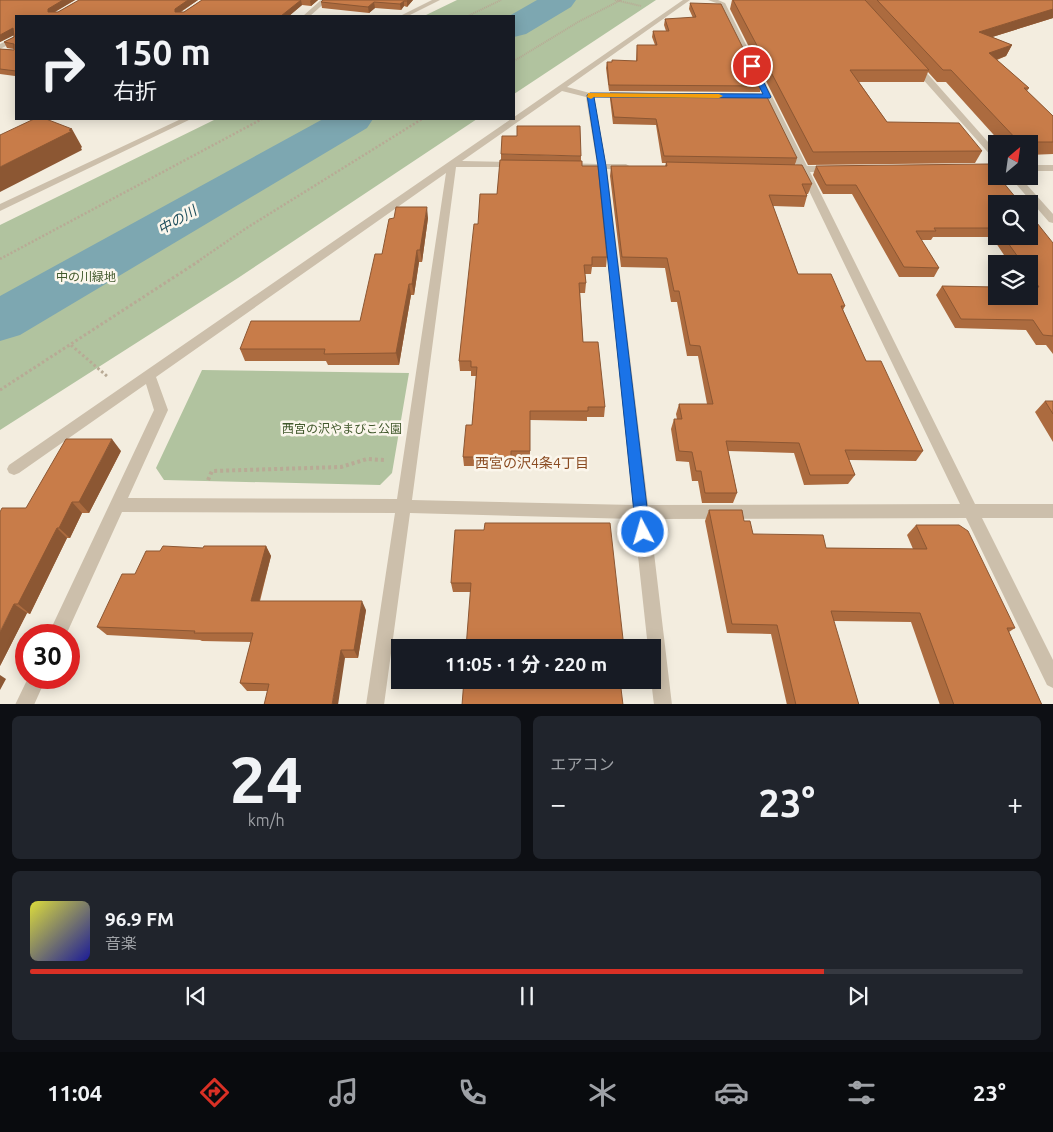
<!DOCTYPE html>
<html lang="ja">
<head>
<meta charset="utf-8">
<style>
	body { margin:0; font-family:Ubuntu,"Noto Sans JP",sans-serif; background:#20242c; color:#f1f3f6; height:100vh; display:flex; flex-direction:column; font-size:19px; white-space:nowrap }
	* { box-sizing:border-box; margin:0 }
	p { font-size:16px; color:#9ea1a6 }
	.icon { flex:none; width:28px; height:28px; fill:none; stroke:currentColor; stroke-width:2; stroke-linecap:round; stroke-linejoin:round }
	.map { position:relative; height:704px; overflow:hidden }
	.sheet { display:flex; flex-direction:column; gap:12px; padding:12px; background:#0d0f14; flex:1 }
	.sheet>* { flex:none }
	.hud { position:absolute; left:15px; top:15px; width:500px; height:105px; border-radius:0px; box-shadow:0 2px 12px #0003; background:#171b24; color:#f1f3f6; overflow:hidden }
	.needle { width:32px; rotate:29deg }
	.controls { position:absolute; left:988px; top:135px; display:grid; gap:10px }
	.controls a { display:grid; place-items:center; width:50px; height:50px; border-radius:0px; background:#171b24; box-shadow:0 2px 12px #0003; font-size:25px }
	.speed { position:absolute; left:15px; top:624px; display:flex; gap:10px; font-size:25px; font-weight:700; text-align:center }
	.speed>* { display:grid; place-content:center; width:65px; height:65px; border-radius:50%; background:#171b24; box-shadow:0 2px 12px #0003; line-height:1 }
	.speed .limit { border:8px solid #d22; background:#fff; color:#111 }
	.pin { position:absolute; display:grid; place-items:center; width:42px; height:42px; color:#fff; margin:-21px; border:2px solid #fff; border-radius:50%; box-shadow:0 1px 5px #0007 }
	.me { position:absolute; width:55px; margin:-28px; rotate:354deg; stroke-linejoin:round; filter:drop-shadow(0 0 4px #0008) }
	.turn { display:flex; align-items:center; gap:18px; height:105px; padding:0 15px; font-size:22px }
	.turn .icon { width:65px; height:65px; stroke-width:2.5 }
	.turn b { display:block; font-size:35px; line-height:42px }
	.big { font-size:38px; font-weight:700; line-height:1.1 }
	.sheet .widget { flex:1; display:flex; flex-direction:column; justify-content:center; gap:8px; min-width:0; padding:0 18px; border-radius:8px; background:#20242c }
	.sheet .dial { align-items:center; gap:0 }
	.dial b { font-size:65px; line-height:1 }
	.song { display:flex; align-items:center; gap:15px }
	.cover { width:60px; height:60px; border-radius:8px; background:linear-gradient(135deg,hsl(60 70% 55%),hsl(240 70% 35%)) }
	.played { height:5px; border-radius:2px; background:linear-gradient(90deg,#d93025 80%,#363941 80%) }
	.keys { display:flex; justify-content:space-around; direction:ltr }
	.heat { display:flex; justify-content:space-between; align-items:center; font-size:28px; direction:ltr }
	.sheet .tiles { flex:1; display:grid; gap:12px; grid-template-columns:1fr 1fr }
	.widget:last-child { grid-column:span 2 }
	.trip { position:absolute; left:391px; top:639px; width:270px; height:50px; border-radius:0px; background:#171b24; box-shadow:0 2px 12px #0003; font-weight:700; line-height:50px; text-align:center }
	.dock { display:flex; height:80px; justify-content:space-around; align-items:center; background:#090b0e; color:#9ea1a6 }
	.dock .icon { width:35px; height:35px }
	.dock .selected { color:#d93025 }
	.dock b { font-size:22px; color:#f1f3f6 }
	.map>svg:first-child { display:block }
</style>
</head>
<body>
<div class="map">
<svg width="1053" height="705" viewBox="0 0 1053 705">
	<rect width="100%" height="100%" fill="#f3eddf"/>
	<path fill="#b1c39f" d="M457,0h199l-142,94v-78h-90z
		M216,119h261l-239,159 -238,152v-205z
		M202,370l207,3 -17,100 -12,12 -216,-5 -8,-12z"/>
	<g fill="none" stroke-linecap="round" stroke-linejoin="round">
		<path fill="#7da7b1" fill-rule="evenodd" d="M537,0h39l-5,7 -45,27 -12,3v-21h-5z
			M323,119h50l-6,9 -347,207 -20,6v-45z"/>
		<path stroke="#b8aa95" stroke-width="2" stroke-dasharray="1 1" stroke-linecap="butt" d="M615,0l26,6
			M468,16l33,-16
			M514,61l64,-39 43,-22"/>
		<path stroke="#b8aa95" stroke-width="2.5" stroke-dasharray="2 2" stroke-linecap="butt" d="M0,259l262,-140
			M197,262l48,-33 177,-110"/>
		<path stroke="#b8aa95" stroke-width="3" stroke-dasharray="2.5 2.5" stroke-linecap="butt" d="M71,345l37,32
			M0,390l199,-129"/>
		<path stroke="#b8aa95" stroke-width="4" stroke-dasharray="3 3" stroke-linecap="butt" d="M208,480l4,-9 129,-4 26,-8 17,1"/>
		<path fill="#ccbfab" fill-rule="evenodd" d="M321,0h7l-18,16h-7z
			M432,0h8l-32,16h-8z
			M683,0h7l-123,87 23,6h38l4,2 -4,2h-34l12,67h20l5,3 -5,3 -19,-1 41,336 312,-1 -160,-332h-11l-5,-3 5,-3h8l-78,-162 -11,-4h10l7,3 82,163h24l5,3 -5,3h-21l165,332h78v14h-71l71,142v28l-6,-3 -81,-167 -316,1 22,186h-18l-3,-25 1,-32h-4l-14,-129 -224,-6 -26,192h-18l29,-192 -273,-1 -56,123h-18l106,-225 -8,-26 -127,89 -5,2 -5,-2 -2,-4 2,-4 502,-346h3v-2zM562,91l24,6 11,67 -31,-1 -5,3 5,3h32l35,336 -221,-5 44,-333h63v-4l-3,-1 -54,-1zM446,173l-49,326 -269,-1 40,-88 -12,-33z
			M16,36v5l-16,8v-5z
			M912,63h6l78,88v8l-3,-1 -81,-91z
			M181,119h10l-191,92v-7z
			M974,165h22v6l-25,-1 -2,-2z
			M1029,165h24v6h-24z
			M1009,176h10l34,38v9l-4,-1z
			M28,678h18l-12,27h-19z"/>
	</g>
	<path fill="#ac6b3f" d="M0,0h75l-20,12h3l21,-12h119l-17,12h3l18,-12h116l-7,6 -9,-1 -13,11h-273v62l-1,-2 -15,-2v-25l14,1v-1l-7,-1 -3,-6 10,-5v-2l-14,7z
		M413,0l-6,7 -3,-1 -3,4 -26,-2 -6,5 -47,-5 -1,-6z
		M732,0h321v18l-61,19 20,8 -6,11 -9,4 32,28 -2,3 26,25v38l-24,1v-11h-27l-56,-62h-9l-9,-10 -4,10h-65l28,40 95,29 -7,12 -167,2 -78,-156z
		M690,3l72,83 -2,6 -151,-1 -3,-23 1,-6 29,-1 1,-16h18l-3,-8 1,-6h13l-2,-6 1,-6 28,-1 -4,-9z
		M610,93l187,65 -2,7 17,19 -4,10h-2l1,2 -3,11 -31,-1 25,68 47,32 -2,4 23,51 57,90 -7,10 -67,-1 6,15 -7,9 -44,1 -10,-32 -66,-2 9,42 -4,10h-31l-4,-22h-6l-3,-19 -13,-1 -5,-32 3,-10h3l-1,-5 3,-10h28l-9,-48h-11l-10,-54h-6l-6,-34 -44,-1 -11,-91 1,-10h54l1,-3h-4l-6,-38 -43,-1 -3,-25z
		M501,154l80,2v5l1,5 25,91 -1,10h-14l-1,7h-6l1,9 -1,10h-5l3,49 22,65 -1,10h-17v4l-57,-1v40l-19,1 1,5h-48l-1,-9 9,-32 4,-49h-5v-5h-11l-1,-10 19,-137 19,-30 4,-34z
		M816,166l180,38v32h33l24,7v111l-7,-9h-10l-10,-15 -71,-2 -19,-33 6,-9 87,10v-32h-19l-18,-27h-59l-2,3h-10l18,28 -5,9h-35l-47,-83h-29l-10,-19z
		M394,218h34l-6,44h-3l-5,33h-3l-12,70h-71l-2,-4h-81l-5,-12 120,-28z
		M1045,401h8v41l-18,-30z
		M121,451l-32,62h-7l-12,25h-3l-37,76 -3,-1 -27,53 26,-158z
		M709,510l35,11 9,13 73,14 87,1 -6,-14 9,-10 99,103 -6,4 33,73h-102l-29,-83 -78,-1 26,84h-72l-16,-71 -44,-1 -22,-112z
		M610,523l-140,69h-17l-2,-9 33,-53z
		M266,546l5,10 -11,45 106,9 -8,48h-13l-78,33h-20l-7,-8 11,-41 -49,-1 -2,-1 -93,-5 -10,-8 38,-53 25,-23 43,-3z"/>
	<path fill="#8c5733" d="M63,0h12l-24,14 -3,-2v-3z
		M188,0h10l-21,14 -2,-2v-3z
		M301,0l1,5 -13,11h-8z
		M311,0h7l-7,6 -1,-5z
		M408,0h5l-6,7v-6z
		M404,1v5l-3,4 -1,-6z
		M374,2l1,6 -6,5 -1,-6z
		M1053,9v9l-80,25 6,-11z
		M13,28l3,6 -16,8v-7z
		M1012,45l-6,11 -22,8 5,-11z
		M72,129l10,18 -1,1 1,2 -82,42v-25z
		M427,207l1,11 -6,44 -2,-12z
		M417,250l2,12 -5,33 -2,-11z
		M409,284l2,11 -12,70 -3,-12z
		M112,439l9,12 -32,62 -10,-11z
		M72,502l10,11 -12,25 -11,-10z
		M57,528l10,10 -37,76 -12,-10z
		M266,546l5,10 -14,53 -6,-8z
		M362,601l4,9 -8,48 -4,-8z
		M14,604l13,9 -27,53v-34z
		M341,650l4,8 -7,47h-6z
		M0,675l6,4 -6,11z"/>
	<path fill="#c87c49" stroke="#8c5733" d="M0,0h63l-15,9v3h10l21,-12h109l-13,9v3h9l18,-12h99l-20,16h-265v55l-16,-2v-20l14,1v-6l-10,-2 10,-5 -1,-9 -13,7z
		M323,0h85l-1,1h-3l-4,3 -26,-2 -6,5 -47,-5z
		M733,0h132l64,70h-79l37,52 72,1 23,28 -169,1z
		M877,0h176v9l-74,23 33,13 -23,8 40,35h-5l29,28v26h-34l-68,-72h-8z
		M690,3l31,1 41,82 -153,-1 -2,-23h5v-2l25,1v-16h20l-4,-14h16l-4,-12 31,-2z
		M610,93l156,2 31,63 -133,-2 -8,-37 -42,-2z
		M34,119h12l26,10 -3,1 3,1 -72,36v-32z
		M517,126h63l1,30 -80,-2 1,-18h15z
		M500,160l82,1v5h16l9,91h-15v8h-8l2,18h-7l4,59h15l7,65h-17v4h-58v40h-19v6h-48l3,-32h6l5,-58h-6v-6h-12l15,-137h4l2,-30h17z
		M666,162l136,3 10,19h-10l5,12 -38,-1 29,79h33l14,32h-4l25,55h15l42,90 -78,-1 10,25h-45l-11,-32 -73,-2 11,52h-32l-4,-22h-5l-4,-19 -13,-1 -5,-32h8l-3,-15h34l-13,-58 -10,-1 -11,-54h-5l-7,-33 -45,-1 -11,-91h56z
		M988,164l8,10v2h2l23,28h-25v24h-62l2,3h-20l23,37 -35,-1 -48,-82h-30l-10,-19z
		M396,207h31l-7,43h-3l-5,34h-3l-13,69 -72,1 1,-5h-85l11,-28h109l15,-67h7l7,-35 5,-1z
		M1029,213l24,30v93l-10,-1 -10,-15 -72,-1 -19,-33 54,1v9h33v-9h10l-10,-15v-8h-6l-20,-28h26z
		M1045,401h8v13z
		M66,439h46l-33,63h-7l-13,26h-2l-39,76h-4l-14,28v-120l2,-4h24z
		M709,510h33l2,11h6l3,13 70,1 3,13 101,1 -11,-24h43l9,6 47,97h-8l35,77h-88l-34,-92 -89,-2 28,94h-63l-19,-80 -45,-1z
		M485,523h125l14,125h-158l5,-65h-20l4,-53h29z
		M163,546l40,2 1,-2h62l-15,55h111l-8,49h-13l-9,55h-68l5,-21 -29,-1 13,-50h-59l1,-2 -98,-4 25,-53h13l11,-23h14z
		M464,680h156l3,25h-161z"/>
	<path fill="#1a73e8" stroke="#114b97" d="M752,64l4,2 15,31 -1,1 -176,-1 12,69 44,366 -2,4 -5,2 -5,-2 -2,-4 -38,-366 -11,-71 3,-2 173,1 -14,-28z"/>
	<path fill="#f59e0b" d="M588,93l131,1 4,2 -4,2 -125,-1 -3,2 -4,-2z"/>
	<g text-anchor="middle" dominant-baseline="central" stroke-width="5" stroke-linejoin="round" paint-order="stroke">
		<g font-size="12" fill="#42592d" stroke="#fbf6ec">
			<text x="86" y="276">中の川緑地</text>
			<text x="342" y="428">西宮の沢やまびこ公園</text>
		</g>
		<g font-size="14" font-style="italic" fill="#1e4e5c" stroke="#fbf6ec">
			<text transform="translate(177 220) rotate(-30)">中の川</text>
		</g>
		<g font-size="14" fill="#8a4b21" stroke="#fbf6ec">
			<text x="532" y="463">西宮の沢4条4丁目</text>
		</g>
	</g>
</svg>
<div class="controls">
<a><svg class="needle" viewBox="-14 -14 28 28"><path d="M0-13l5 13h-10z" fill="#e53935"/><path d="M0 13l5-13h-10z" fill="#9ea1a6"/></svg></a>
<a><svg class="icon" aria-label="search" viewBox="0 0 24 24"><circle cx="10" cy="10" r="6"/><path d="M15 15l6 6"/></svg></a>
<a><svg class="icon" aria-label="layers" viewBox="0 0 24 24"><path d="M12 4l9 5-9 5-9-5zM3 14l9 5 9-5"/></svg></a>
</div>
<div class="speed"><div class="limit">30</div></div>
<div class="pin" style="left:752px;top:66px;background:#d93025"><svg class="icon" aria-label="arrive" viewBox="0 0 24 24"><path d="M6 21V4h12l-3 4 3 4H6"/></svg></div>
<svg class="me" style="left:643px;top:532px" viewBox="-20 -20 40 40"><circle r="17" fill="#1a73e8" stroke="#fff" stroke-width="3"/><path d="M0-11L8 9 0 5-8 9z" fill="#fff"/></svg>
<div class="trip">11:05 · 1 分 · 220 m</div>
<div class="hud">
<div class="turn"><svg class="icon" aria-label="right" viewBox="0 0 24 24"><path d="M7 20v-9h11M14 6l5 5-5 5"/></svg><div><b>150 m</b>右折</div></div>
</div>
</div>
<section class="sheet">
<div class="tiles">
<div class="widget dial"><b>24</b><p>km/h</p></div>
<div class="widget"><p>エアコン</p>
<div class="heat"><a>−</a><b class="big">23°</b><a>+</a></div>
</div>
<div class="widget">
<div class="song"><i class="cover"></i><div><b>96.9 FM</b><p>音楽</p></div></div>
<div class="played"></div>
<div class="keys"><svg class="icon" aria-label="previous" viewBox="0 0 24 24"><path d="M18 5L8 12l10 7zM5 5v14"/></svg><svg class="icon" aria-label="pause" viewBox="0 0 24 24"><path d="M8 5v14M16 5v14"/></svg><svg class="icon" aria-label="next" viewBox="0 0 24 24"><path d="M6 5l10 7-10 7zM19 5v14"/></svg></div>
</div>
</div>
</section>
<nav class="dock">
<b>11:04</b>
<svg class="icon selected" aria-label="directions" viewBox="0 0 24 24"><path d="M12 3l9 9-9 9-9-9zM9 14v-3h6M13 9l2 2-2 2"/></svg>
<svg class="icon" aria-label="music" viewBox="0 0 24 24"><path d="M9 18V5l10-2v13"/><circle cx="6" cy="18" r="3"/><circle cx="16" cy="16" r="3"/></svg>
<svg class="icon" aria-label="phone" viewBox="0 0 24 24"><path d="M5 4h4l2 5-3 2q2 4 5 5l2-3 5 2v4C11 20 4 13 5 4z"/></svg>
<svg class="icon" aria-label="climate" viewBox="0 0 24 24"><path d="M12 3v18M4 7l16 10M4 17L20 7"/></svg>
<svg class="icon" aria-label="car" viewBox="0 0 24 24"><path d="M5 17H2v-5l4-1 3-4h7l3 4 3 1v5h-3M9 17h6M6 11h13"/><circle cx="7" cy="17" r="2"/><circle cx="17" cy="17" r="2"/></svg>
<svg class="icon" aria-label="filters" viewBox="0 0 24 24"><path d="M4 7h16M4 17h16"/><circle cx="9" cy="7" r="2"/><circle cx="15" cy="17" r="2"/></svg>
<b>23°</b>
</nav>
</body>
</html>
